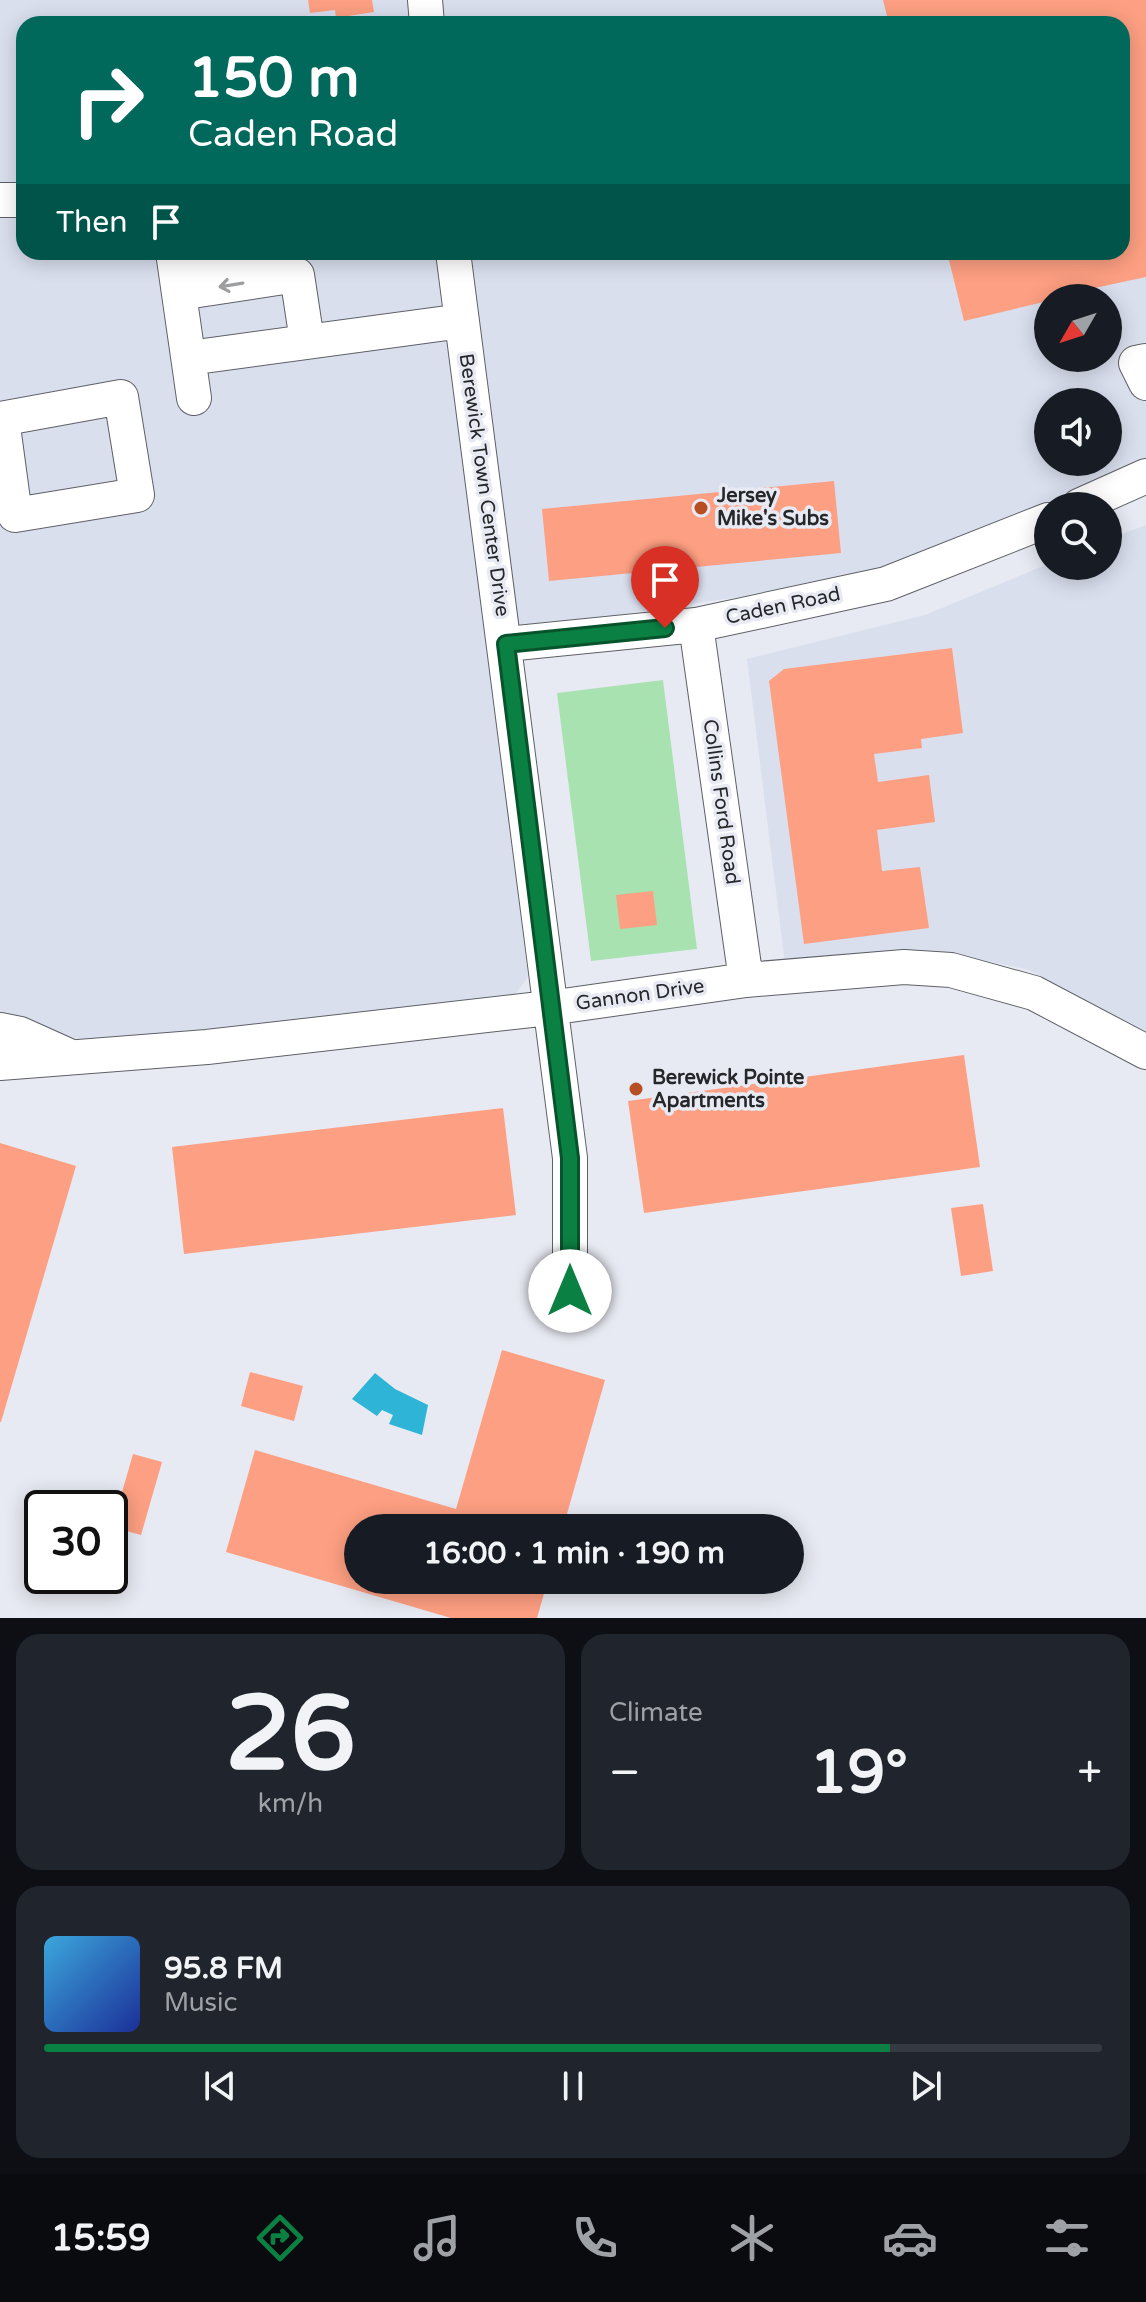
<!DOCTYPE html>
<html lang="en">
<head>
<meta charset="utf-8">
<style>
	body { margin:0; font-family:"Varela Round",sans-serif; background:#20242c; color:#f1f3f6; height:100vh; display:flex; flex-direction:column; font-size:30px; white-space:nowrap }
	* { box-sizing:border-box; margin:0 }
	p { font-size:26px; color:#9ea1a6 }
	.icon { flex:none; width:44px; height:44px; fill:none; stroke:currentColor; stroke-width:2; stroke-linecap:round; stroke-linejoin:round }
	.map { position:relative; height:1618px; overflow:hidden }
	.drawer { display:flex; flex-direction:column; gap:16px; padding:16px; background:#0d0f14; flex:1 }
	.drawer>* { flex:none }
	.banner { position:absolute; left:16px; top:16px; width:1114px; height:244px; border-radius:24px; box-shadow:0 4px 20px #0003; background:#00695c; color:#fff; overflow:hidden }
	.needle { width:52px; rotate:231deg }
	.fabs { position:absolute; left:1034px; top:284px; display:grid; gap:16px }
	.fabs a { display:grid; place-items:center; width:88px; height:88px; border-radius:50%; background:#171b24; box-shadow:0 4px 20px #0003; font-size:40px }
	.speed { position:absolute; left:24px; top:1490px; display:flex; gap:16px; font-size:40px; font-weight:700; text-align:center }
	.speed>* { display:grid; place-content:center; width:104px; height:104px; border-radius:50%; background:#171b24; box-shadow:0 4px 20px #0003; line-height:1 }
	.speed .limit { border:4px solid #111; border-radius:12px; background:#fff; color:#111 }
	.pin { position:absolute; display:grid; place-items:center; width:68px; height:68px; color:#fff; margin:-82px -34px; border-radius:50% 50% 50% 0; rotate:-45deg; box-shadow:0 0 8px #0007 }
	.pin .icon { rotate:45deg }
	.me { position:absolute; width:88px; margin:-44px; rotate:0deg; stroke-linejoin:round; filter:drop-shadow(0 0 6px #0008) }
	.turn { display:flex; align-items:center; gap:28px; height:168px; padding:0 40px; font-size:36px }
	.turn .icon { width:104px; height:104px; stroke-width:2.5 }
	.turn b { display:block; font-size:56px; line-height:68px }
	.then { display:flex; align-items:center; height:76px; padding:0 40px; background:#0003; gap:16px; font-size:30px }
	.big { font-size:60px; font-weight:700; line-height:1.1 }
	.drawer .card { flex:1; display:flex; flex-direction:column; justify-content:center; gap:12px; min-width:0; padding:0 28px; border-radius:24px; background:#20242c }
	.drawer .dial { align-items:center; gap:0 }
	.dial b { font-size:104px; line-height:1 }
	.song { display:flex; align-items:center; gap:24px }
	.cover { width:96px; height:96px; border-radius:12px; background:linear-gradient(135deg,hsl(200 70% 55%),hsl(230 70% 35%)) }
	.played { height:8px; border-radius:4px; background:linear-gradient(90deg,#0b8043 80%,#363941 80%) }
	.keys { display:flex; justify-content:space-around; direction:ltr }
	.heat { display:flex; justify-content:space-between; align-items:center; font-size:44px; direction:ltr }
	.drawer .tiles { flex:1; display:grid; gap:16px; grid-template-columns:1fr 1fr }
	.card:last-child { grid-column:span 2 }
	.trip { position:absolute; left:344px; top:1514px; width:460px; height:80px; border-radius:40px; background:#171b24; box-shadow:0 4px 20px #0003; font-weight:700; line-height:80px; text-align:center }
	.menu { display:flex; height:128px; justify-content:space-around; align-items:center; background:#090b0e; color:#9ea1a6 }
	.menu .icon { width:56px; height:56px }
	.menu .current { color:#0b8043 }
	.menu b { font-size:36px; color:#f1f3f6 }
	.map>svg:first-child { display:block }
</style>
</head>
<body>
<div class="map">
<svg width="1146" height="1618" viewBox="0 0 1146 1618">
	<rect width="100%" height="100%" fill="#e8eaf3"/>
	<path fill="#dadfee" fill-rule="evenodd" d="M0,0h1146v462l-94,44 -164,66 -14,-3 -130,27 -154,23 -102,24 40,334 -14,19 -387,47 -33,-1 -94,-21zM24,24h1098v228h-1098zM1048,298h60v60h-60zM1048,402h60v60h-60z
		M1146,525v508l-117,-63 -57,-12 -55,-6 -132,12 -38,-305 178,-44 123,-51 60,2v-27z"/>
	<path fill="#a9e2b1" d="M663,680l34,269 -106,12 -34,-268z"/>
	<path fill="#2eb4d6" d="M375,1373l20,16 33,16 -6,30 -33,-11 4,-9 -11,-5 -5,6 -25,-17z"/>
	<path fill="#fd9f82" d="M308,0h64l2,12 -38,6 -1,-8 -25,3z
		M883,0h263v277l-98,21v3l-84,20 -17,-69h175v-228h-233z
		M834,481l7,72 -292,28 -7,-72z
		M952,648l11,85 -42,6 1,9 -48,6 4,28 51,-7 6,47 -58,8 5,41 38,-4 9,61 -125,16 -35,-263 15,-12z
		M653,891l4,34 -37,4 -4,-34z
		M964,1055l16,112 -336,46 -16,-112z
		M503,1108l13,107 -332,39 -12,-107z
		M0,1143l76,23 -75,256h-1z
		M983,1204l10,67 -32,5 -10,-68z
		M502,1350l103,30 -42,148h-205v52h190l-11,38h-86l-225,-66 29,-102 201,59z
		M250,1372l53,14 -9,35 -53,-15z
		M133,1454l29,8 -21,73 -29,-8z"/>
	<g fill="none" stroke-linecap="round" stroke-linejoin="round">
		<g stroke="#5e6067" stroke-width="36">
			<path id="minor" d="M425,0l2,24
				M0,200h24
				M173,252l21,146
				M453,252l117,906v133
				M175,263l84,-10 24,23
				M179,293l118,-18 10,66
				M189,358l273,-37
				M1146,361l-10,2 10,20
				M0,419l121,-22 16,98 -122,20 -13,-96
				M1079,506l67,-30
				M696,625l50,355
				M506,644l190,-19 190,-41 162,-64
				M0,1030l20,4 49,22
				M0,1063l207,-16 342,-39 197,-28 158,-13 47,3 83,23 112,59"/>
		</g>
		<use href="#minor" stroke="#fff" stroke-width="34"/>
	</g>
	<defs><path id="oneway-shaft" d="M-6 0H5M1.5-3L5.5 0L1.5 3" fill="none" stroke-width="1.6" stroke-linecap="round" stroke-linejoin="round" transform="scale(2)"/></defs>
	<use stroke="#9d9e9f" href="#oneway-shaft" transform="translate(231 285) rotate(171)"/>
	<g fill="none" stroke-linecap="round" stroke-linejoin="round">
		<g stroke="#07532c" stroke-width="20">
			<path id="route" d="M570,1291v-133l-64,-514 159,-16"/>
		</g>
		<use href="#route" stroke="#0b8043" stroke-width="14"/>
	</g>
	<g fill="#b65022" stroke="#e8eaf3" stroke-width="3">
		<circle cx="701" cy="508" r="8"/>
		<circle cx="636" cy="1089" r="8"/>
	</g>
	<g text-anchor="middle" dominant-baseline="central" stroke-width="7" stroke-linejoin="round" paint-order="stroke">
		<g font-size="20" fill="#26272a" stroke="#e8eaf3">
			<text transform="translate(484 485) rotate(82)">Berewick Town Center Drive</text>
			<text transform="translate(783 606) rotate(-12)">Caden Road</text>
			<text transform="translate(721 802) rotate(82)">Collins Ford Road</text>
			<text transform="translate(640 995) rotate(-8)">Gannon Drive</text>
		</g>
		<g font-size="20" font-weight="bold" fill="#26272a" stroke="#e8eaf3" text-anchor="start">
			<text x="717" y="496">Jersey<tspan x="717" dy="23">Mike's Subs</tspan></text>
			<text x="652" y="1078">Berewick Pointe<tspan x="652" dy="23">Apartments</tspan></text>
		</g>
	</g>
</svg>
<div class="fabs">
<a><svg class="needle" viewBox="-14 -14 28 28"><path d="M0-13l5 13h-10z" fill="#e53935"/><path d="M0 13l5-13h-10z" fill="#9ea1a6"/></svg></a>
<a><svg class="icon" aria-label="sound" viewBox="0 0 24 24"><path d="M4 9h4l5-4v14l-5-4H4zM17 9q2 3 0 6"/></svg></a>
<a><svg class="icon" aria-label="search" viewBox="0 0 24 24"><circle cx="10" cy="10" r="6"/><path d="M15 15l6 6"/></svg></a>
</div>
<div class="speed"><div class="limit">30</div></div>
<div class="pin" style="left:665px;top:628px;background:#d93025"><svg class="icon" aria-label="arrive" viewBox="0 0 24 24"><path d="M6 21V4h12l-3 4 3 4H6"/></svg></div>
<svg class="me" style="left:570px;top:1291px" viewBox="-20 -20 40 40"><circle r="19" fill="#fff"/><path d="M0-13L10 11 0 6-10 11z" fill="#0b8043"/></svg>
<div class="trip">16:00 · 1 min · 190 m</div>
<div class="banner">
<div class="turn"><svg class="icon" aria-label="right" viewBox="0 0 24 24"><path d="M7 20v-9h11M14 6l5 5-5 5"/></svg><div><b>150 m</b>Caden Road</div></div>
<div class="then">Then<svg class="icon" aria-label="arrive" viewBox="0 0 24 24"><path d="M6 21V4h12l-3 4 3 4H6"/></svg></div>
</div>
</div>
<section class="drawer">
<div class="tiles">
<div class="card dial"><b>26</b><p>km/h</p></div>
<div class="card"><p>Climate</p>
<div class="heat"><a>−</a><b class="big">19°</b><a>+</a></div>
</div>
<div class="card">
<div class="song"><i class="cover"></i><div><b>95.8 FM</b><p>Music</p></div></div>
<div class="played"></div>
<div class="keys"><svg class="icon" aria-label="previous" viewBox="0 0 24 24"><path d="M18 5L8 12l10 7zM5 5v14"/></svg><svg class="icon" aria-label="pause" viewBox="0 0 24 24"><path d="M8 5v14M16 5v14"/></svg><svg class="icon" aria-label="next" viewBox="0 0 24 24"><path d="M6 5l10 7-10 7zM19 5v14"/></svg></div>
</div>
</div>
</section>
<nav class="menu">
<b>15:59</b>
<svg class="icon current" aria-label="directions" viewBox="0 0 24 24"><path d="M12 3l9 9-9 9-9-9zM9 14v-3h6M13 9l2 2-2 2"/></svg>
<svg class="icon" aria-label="music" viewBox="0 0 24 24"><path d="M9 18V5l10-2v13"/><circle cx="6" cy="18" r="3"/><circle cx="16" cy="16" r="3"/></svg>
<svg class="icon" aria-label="phone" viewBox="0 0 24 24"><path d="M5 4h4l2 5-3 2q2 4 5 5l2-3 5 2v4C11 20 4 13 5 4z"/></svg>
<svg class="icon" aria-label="climate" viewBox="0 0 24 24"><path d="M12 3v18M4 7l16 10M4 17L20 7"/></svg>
<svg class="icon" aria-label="car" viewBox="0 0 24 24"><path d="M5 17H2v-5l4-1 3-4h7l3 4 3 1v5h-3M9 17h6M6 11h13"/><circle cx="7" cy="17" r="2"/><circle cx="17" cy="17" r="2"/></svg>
<svg class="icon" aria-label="filters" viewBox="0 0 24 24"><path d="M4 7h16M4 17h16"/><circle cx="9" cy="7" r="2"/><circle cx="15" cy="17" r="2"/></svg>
</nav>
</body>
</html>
